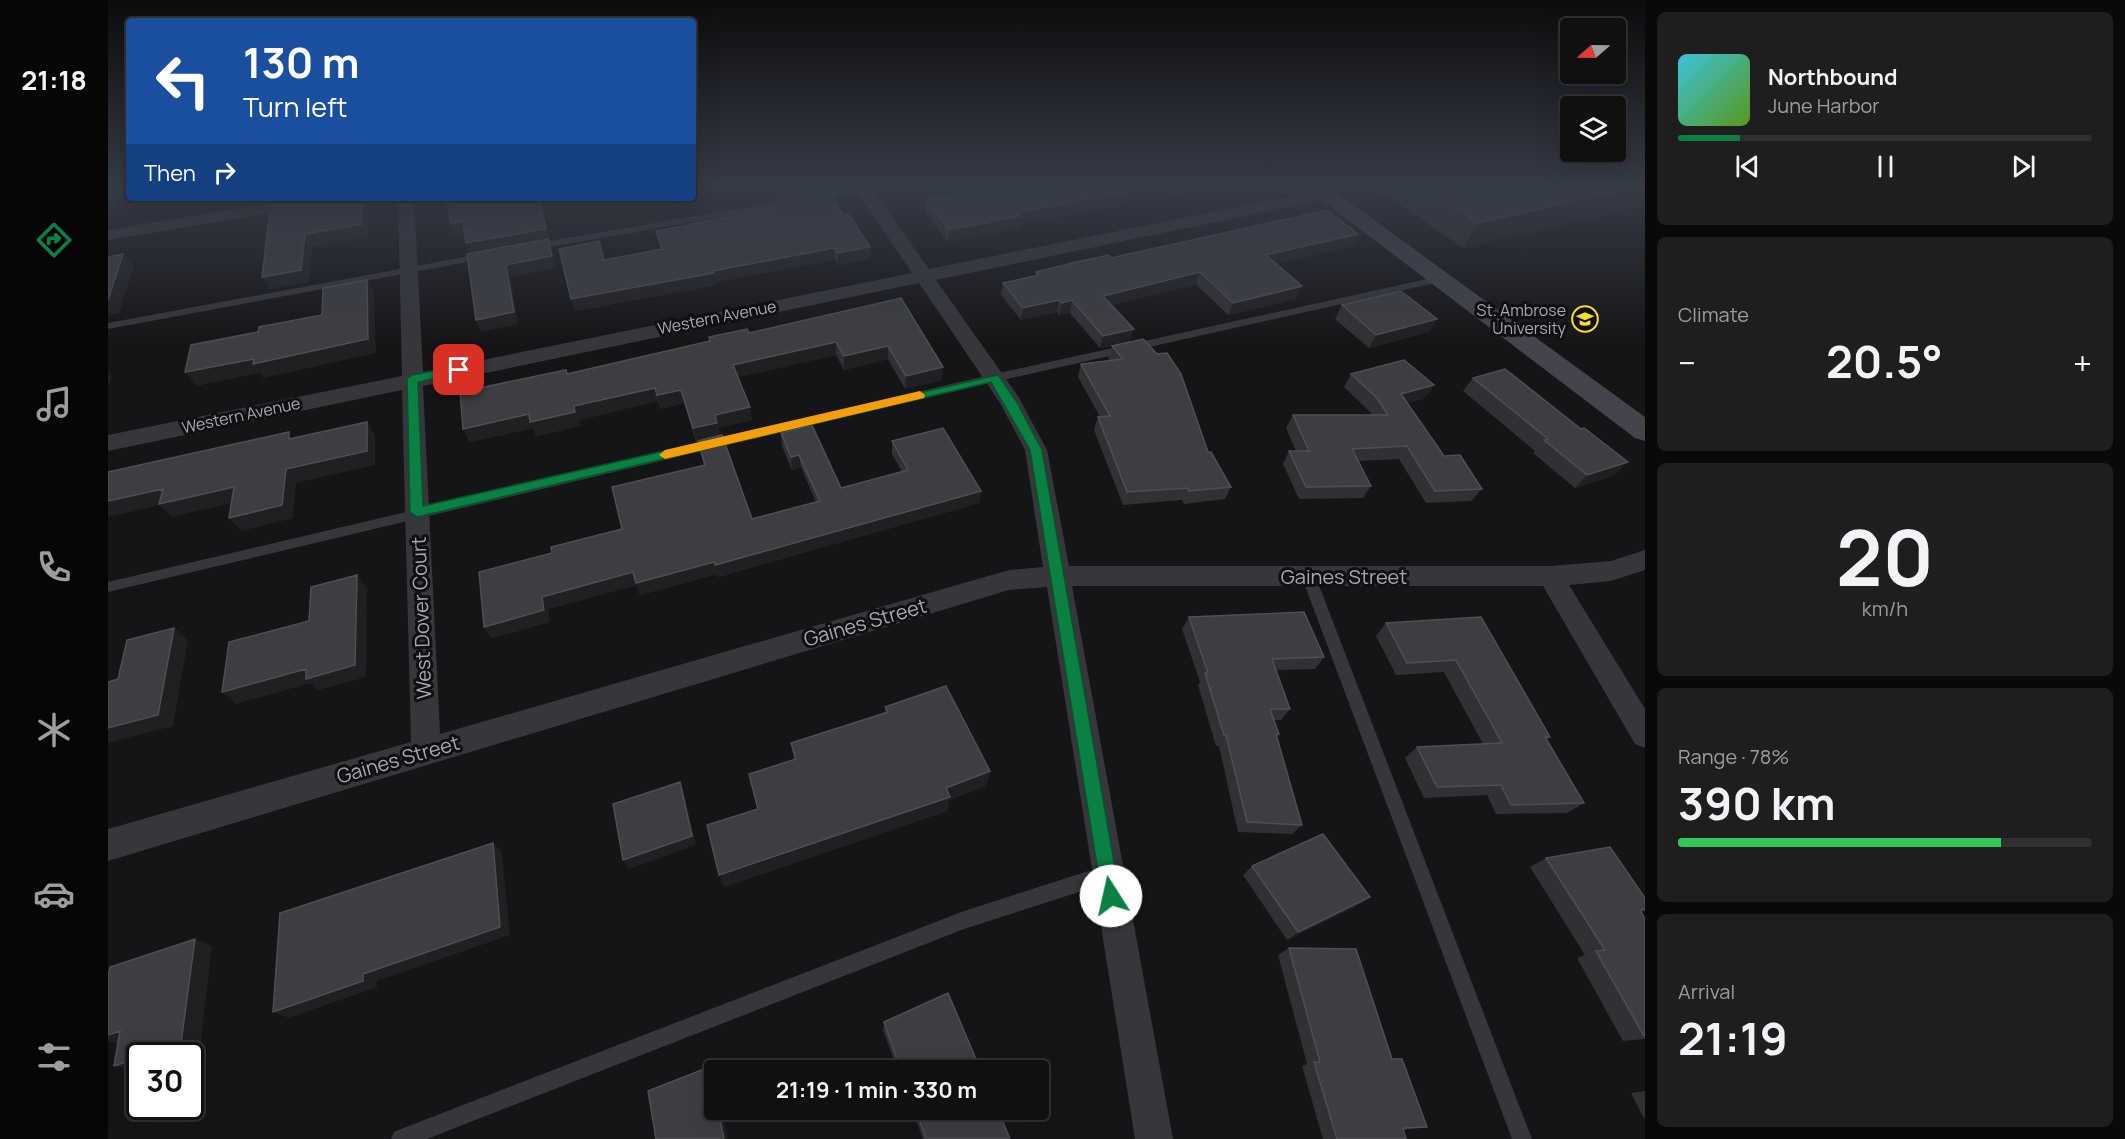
<!DOCTYPE html>
<html lang="en">
<head>
<meta charset="utf-8">
<style>
	body { margin:0; font-family:Manrope,sans-serif; background:#1e1e1f; color:#f1f3f6; height:100vh; display:flex; flex-direction:column; font-size:22px; white-space:nowrap }
	* { box-sizing:border-box; margin:0 }
	p { font-size:20px; color:#9c9d9f }
	.icon { flex:none; width:33px; height:33px; fill:none; stroke:currentColor; stroke-width:2; stroke-linecap:round; stroke-linejoin:round }
	.map { position:relative; flex:1; overflow:hidden }
	.drawer { display:flex; flex-direction:column; gap:12px; padding:12px; background:#090909; width:480px }
	.drawer>* { flex:none }
	.banner { position:absolute; left:18px; top:18px; width:570px; height:183px; border-radius:6px; box-shadow:0 6px 24px #0002,0 0 0 2px #303031; background:#1a4fa0; color:#fff; overflow:hidden }
	.needle { width:39px; rotate:250deg }
	.buttons { position:absolute; left:1452px; top:18px; display:grid; gap:12px }
	.buttons a { display:grid; place-items:center; width:66px; height:66px; border-radius:6px; background:#101011; box-shadow:0 6px 24px #0002,0 0 0 2px #303031; font-size:30px }
	.speed { position:absolute; left:18px; top:1042px; display:flex; gap:12px; font-size:30px; font-weight:700; text-align:center }
	.speed>* { display:grid; place-content:center; width:78px; height:78px; border-radius:50%; background:#101011; box-shadow:0 6px 24px #0002,0 0 0 2px #303031; line-height:1 }
	.speed .limit { border:3px solid #111; border-radius:9px; background:#fff; color:#111 }
	.pin { position:absolute; display:grid; place-items:center; width:51px; height:51px; color:#fff; margin:-26px; border-radius:12px; box-shadow:0 3px 9px #0006 }
	.me { position:absolute; width:66px; margin:-33px; rotate:350deg; stroke-linejoin:round; filter:drop-shadow(0 0 4px #0008) }
	.turn { display:flex; align-items:center; gap:21px; height:126px; padding:0 18px; font-size:27px }
	.turn .icon { width:78px; height:78px; stroke-width:2.5 }
	.turn b { display:block; font-size:42px; line-height:51px }
	.then { display:flex; align-items:center; height:57px; padding:0 18px; background:#0003; gap:12px; font-size:22px }
	.big { font-size:45px; font-weight:700; line-height:1.1 }
	.drawer .widget { flex:1; display:flex; flex-direction:column; justify-content:center; gap:9px; min-width:0; padding:0 21px; border-radius:9px; background:#1e1e1f }
	.drawer .dial { align-items:center; gap:0 }
	.dial b { font-size:78px; line-height:1 }
	.song { display:flex; align-items:center; gap:18px }
	.cover { width:72px; height:72px; border-radius:9px; background:linear-gradient(135deg,hsl(190 70% 55%),hsl(90 70% 35%)) }
	.played { height:6px; border-radius:3px; background:linear-gradient(90deg,#0b8043 15%,#303031 15%) }
	.keys { display:flex; justify-content:space-around; direction:ltr }
	.heat { display:flex; justify-content:space-between; align-items:center; font-size:33px; direction:ltr }
	.charge { height:9px; border-radius:4px; background:linear-gradient(90deg,#34c759 78%,#303031 0) }
	.trip { position:absolute; left:596px; top:1060px; width:345px; height:60px; border-radius:6px; background:#101011; box-shadow:0 6px 24px #0002,0 0 0 2px #303031; font-weight:700; line-height:60px; text-align:center }
	main { display:flex; flex:1; min-height:0 }
	.tabs { display:flex; flex-direction:column; width:108px; justify-content:space-around; align-items:center; background:#060607; color:#9c9d9f }
	.tabs .icon { width:42px; height:42px }
	.tabs .current { color:#0b8043 }
	.tabs b { font-size:27px; color:#f1f3f6 }
	.map>svg:first-child { display:block }
</style>
</head>
<body>
<main>
<nav class="tabs">
<b>21:18</b>
<svg class="icon current" aria-label="directions" viewBox="0 0 24 24"><path d="M12 3l9 9-9 9-9-9zM9 14v-3h6M13 9l2 2-2 2"/></svg>
<svg class="icon" aria-label="music" viewBox="0 0 24 24"><path d="M9 18V5l10-2v13"/><circle cx="6" cy="18" r="3"/><circle cx="16" cy="16" r="3"/></svg>
<svg class="icon" aria-label="phone" viewBox="0 0 24 24"><path d="M5 4h4l2 5-3 2q2 4 5 5l2-3 5 2v4C11 20 4 13 5 4z"/></svg>
<svg class="icon" aria-label="climate" viewBox="0 0 24 24"><path d="M12 3v18M4 7l16 10M4 17L20 7"/></svg>
<svg class="icon" aria-label="car" viewBox="0 0 24 24"><path d="M5 17H2v-5l4-1 3-4h7l3 4 3 1v5h-3M9 17h6M6 11h13"/><circle cx="7" cy="17" r="2"/><circle cx="17" cy="17" r="2"/></svg>
<svg class="icon" aria-label="filters" viewBox="0 0 24 24"><path d="M4 7h16M4 17h16"/><circle cx="9" cy="7" r="2"/><circle cx="15" cy="17" r="2"/></svg>
</nav>
<div class="map">
<svg width="1537" height="1139" viewBox="0 0 1537 1139">
	<rect width="100%" height="100%" fill="#151517"/>
	<g fill="none" stroke-linecap="round" stroke-linejoin="round">
		<path fill="#36363c" fill-rule="evenodd" d="M766,185h16l-4,3 -354,62 -5,-3 5,-3z
			M378,253l5,3 -2,2 -381,71v-6z
			M1333,276l5,3 -2,2 -450,101 -886,210v-10l886,-208z
			M1200,570l5,1 2,4 217,564h-20l-211,-564 2,-4z
			M999,865l6,3 3,6 -3,6 -6,3 -143,46 -537,210h-36l3,-7 7,-3 563,-218z"/>
		<path fill="#36363c" fill-rule="evenodd" d="M745,185h16l60,84 397,-80 8,5 -8,5 -390,81 82,116 29,54 22,116h481l61,-5 34,-11v20l-34,11 -42,4 76,124v39l-10,-4 -92,-158h-471l101,553h-38l-88,-552 -38,3 -901,271v-32l303,-87 -9,-352 -294,61v-16l294,-59 -4,-178h16l9,174 489,-99zM811,283l81,120 25,47 18,117 -34,3 -569,164 -17,-348z
			M193,198h38l-8,5 -223,37v-10z"/>
		<path fill="#44444c" fill-rule="evenodd" d="M1194,185h24l319,232v24l-10,-3z"/>
	</g>
	<path fill="#313135" d="M667,185h47v5l48,69 -32,6 -3,-5 -120,22 1,3 -141,26 -4,-12 33,-39 57,-11 -5,-18 124,-23z
		M1264,185h273v20l-182,43z
		M818,199l149,15 -55,10 -1,4 -71,14 -23,-30z
		M1250,234l-6,12 -76,18 20,35 -68,16 -32,-31 -84,21 18,37 101,145 -6,12 -41,5 -2,-4 -59,5 -29,-75 4,-13h2l-22,-40 3,-13 29,-4 -2,-1 4,-13 -12,2 -30,-35 -11,2 -2,-3 -36,8 -20,-25 2,-12 32,-7 1,-4 75,-14z
		M793,298l41,82 -37,9 -17,-30 -44,11 -8,-15 -98,22 12,30 2,13 -34,8 2,8 32,83 64,-17 -15,-35 -9,3 -10,-24 -1,-13 60,55 61,-16 -10,-18v-13l89,50 -2,12 -261,74 -1,-3 -77,21 -4,-10 -88,24 2,13 -59,16 -7,-11 68,-74 70,-24 82,-64 -6,-24 -2,1 -12,-39 -23,6 -3,-8 -79,19 1,6 -44,10 -3,-8 -63,14 -7,-13 104,-55 143,-33 -1,-4 40,-4z
		M1234,305l87,27 -60,16 -34,-29z
		M1243,374l83,11 -9,13 -18,5 37,53 38,33 -11,12 -45,2 -27,-44 -41,2 13,25 -8,12 -64,1 -16,-35 6,-13h7l-10,-23 7,-13h79l-3,-4 -25,-24z
		M1365,378l108,51 34,46 -40,13 -42,-35 2,-2 -72,-60z
		M1081,617l135,40 -9,12 -39,1 14,39 -9,11h-7l5,14 -2,3 25,88 -10,9 -54,-2 -19,-86h-3l-18,-61 2,-3 -18,-53z
		M1373,617l69,120 -3,2 37,64 -17,10 -71,1 -9,-19 -63,3 -19,-40 12,-11 66,-3 -39,-72 -48,3 -20,-39 10,-13z
		M777,707l105,64 -4,15 -37,14 -2,11 -223,76 34,-78 36,-49 -3,-17 94,-30z
		M1438,858l99,40v13l-4,1 4,7v120l-22,2 -46,-83 8,-3 -55,-88z
		M1144,866l118,31 -12,8 -71,35 -44,-65z
		M1181,948l103,111 35,68 -24,3 3,9h-83l-21,-73 5,-2 -29,-109z
		M776,1022l97,49h-83l-15,-41z
		M1537,1091v29l-14,-27z
		M804,1110h86l12,29h-87z"/>
	<path fill="#202023" d="M5,185h12l-9,23 -8,2v-14z
		M695,185h19v7l-44,8 -1,-11z
		M1052,185h57l-142,29 -55,10 -1,4 -71,14 1,-12 68,-18z
		M1537,185v20l-182,43 15,-25z
		M74,198h28l-26,4z
		M254,198h7l-1,39 -56,10 -3,35 -39,7 -8,-12 43,-43z
		M431,198h1l10,43h-1l7,27 -45,9 7,47 -37,8 -5,-12 -5,-65 -5,-12z
		M355,221l5,13 -13,2 -5,-12z
		M1250,234l-6,12 -91,22 5,-13z
		M762,247v12l-32,6 -1,-12z
		M726,248l1,12 -120,22 1,3 -141,26 -4,-12 142,-28z
		M15,254l11,13 -15,46 -11,2v-15z
		M1092,272l-4,12 -96,24 3,-12z
		M259,280l7,13 2,60 -113,25 -3,-5 -64,13 -11,-14 69,-13 3,4z
		M1194,286l-6,13 -68,16 5,-12z
		M951,300l-2,12 -36,8 2,-12z
		M964,300l-2,13 -11,2 3,-12z
		M1329,319l-8,13 -60,16 7,-13z
		M1026,329l-4,13 -30,6 3,-12z
		M728,342v13l-101,23 -2,-13z
		M780,346v13l-44,11v-14z
		M835,367l-1,13 -37,9 1,-13z
		M0,372l4,4 -4,12z
		M1326,385l-9,13 -32,9 8,-13z
		M547,388l3,13 -79,19 1,6 -44,10 -3,-8 -63,14 -7,-13 66,-15 45,-8z
		M573,390l3,13 -23,6 -4,-14z
		M642,407l2,13 -34,8 2,8 -24,6 -3,-14 22,-13z
		M259,422l8,13v30l-79,18 -3,35 -52,13 -12,-13 57,-49z
		M691,455l2,12 -9,3 -1,-13z
		M1520,462l-13,13 -40,13 12,-13z
		M126,487l11,13 -73,17 -12,-12 -52,12v-16l55,-12z
		M873,491l-2,12 -261,74 -3,-12z
		M606,562l3,12 -77,21 -4,-10 -88,24 2,13 -59,16 -7,-11 58,-30 91,-25z
		M249,575l10,13 -1,89 -48,13 -8,-7 -74,21 -14,-12 84,-23z
		M66,628l14,12 -15,86 -65,17v-15z
		M882,771l-4,15 -37,14 -2,11 -223,76 -5,-12z
		M572,782l4,11 12,52 -67,24 -6,-9z
		M385,843l9,9 8,83 -133,46v6l-88,31 -16,-6 90,-38z
		M1262,897l-12,8 -71,35 11,-8z
		M87,939l17,7 -12,102 -22,8h-34z
		M12,1031l-2,13 -10,-2v-7z
		M32,1058v12l-4,1 -22,-5z
		M601,1067l5,4v20z
		M610,1110h4l6,29h-4z"/>
	<path fill="#3d3e43" stroke="#4e4e55" stroke-width="1.5" d="M0,185h5l-5,11z
		M668,185h27l-26,4z
		M901,185h151l-82,16 -61,11 4,4 -72,14 -23,-31z
		M1312,185h225l-167,38z
		M719,189l17,26 5,-1 21,33 -33,6 -3,-5 -121,23 1,2 -143,26 -12,-50 40,-8 5,19 58,-11 -6,-18 124,-24 -1,-9z
		M186,198h68v26l-57,10 -4,36 -39,7 9,-75z
		M339,198h92l7,31 -80,14 -3,-22 -13,3z
		M1219,210l31,24 -92,21 36,31 -69,17 -33,-31 -97,24 31,33 -31,7 -31,-36 -10,3 -3,-3 -36,8 -20,-25 36,-8 -3,-3 40,-10 33,-7 2,3z
		M440,239l4,17 -46,9 8,47 -38,8 -9,-66z
		M15,254l-15,46v-43z
		M259,280l1,59 -115,25 1,-5 -69,13 6,-27 67,-13 1,-5 63,-12 1,-27z
		M1293,291l36,28 -61,16 -34,-30z
		M793,298l42,69 -37,9 -18,-30 -44,10 -8,-14 -103,23 17,42 -35,8 2,8 -24,5 -12,-38 -24,5 -2,-7 -81,18 1,6 -45,10 -1,-8 -66,15 -3,-37 106,-22 1,4 143,-33 -1,-4 38,-8 2,4z
		M1035,339l14,15 10,-1 14,21 27,78h3l20,35 -42,4 -1,-3 -61,4 -29,-75 12,-1 -29,-52 42,-5 -11,-13z
		M1296,360l30,25 -33,9 43,62 16,-1 22,34 -47,2 -28,-45 -55,3 19,37 -65,1 -17,-36h20l-16,-36h95l-11,-17 -26,-24z
		M1397,369l76,60 3,-1 44,34 -41,13 -43,-35 4,-1 -75,-61z
		M259,422v29l-81,18 -4,36 -53,13 5,-31 -75,17 4,-15 -55,12v-29l181,-40v7z
		M704,425l29,63 67,-18 -16,-29 51,-13 38,63 -266,74 -1,-3 -78,21 -3,-11 -91,25 2,13 -60,17 -5,-55 73,-19 -1,-6 71,-18 -10,-42 93,-22 -7,-24 24,-6 30,84 68,-18 -21,-46 -8,2 -10,-24z
		M249,575l-2,90 -49,14v-10l-84,23 7,-50 80,-21 2,-34z
		M1196,612l20,45 -52,2 18,50h-20l9,25h-3l26,91 -55,-3 -21,-87h-2l-19,-62h3l-19,-56z
		M1373,617l69,120h-5l39,66 -73,2 -10,-20 -64,2 -20,-40 85,-4 -46,-83 -49,3 -21,-40z
		M66,628l-16,87 -50,13v-46l10,-3 9,-39z
		M838,686l44,85 -44,17 4,9 -231,78 -12,-50 51,-16 -9,-35 47,-15 -5,-16 97,-31 -3,-5z
		M572,782l12,54 -69,24 -10,-56z
		M1215,834l47,63 -72,35 -46,-66z
		M385,843l7,84 -137,47v7l-90,31 7,-99z
		M1502,847l35,51v11l-5,1 5,9v117h-1l-48,-85 9,-1 -59,-92z
		M87,939l-14,104 -37,13h-4v2l-26,8 6,-35 -12,4v-59l2,-9z
		M1181,948l67,1 36,110h10l25,68 -24,1 3,11h-69l-23,-77h6z
		M840,993l33,78h-80l-17,-49z
		M601,1067l5,24v19h4l6,29h-68l-8,-48z
		M808,1110h82l12,29h-84z"/>
	<linearGradient id="sky" x2="0" y2="1"><stop stop-color="#0c0c0d"/><stop offset="0.54" stop-color="#353b47"/><stop offset="1" stop-color="#353b47" stop-opacity="0"/></linearGradient>
	<rect width="1537" height="344" fill="url(#sky)"/>
	<path fill="#0b8043" stroke="#07532c" stroke-width="1.5" d="M351,366l5,4 -1,2 -45,10 5,124 575,-131 18,26 26,49 78,446 -3,6 -6,3 -7,-3 -2,-6 -72,-446 -39,-68 -574,135 -7,-5 -3,-133 5,-4z"/>
	<path fill="#f59e0b" d="M812,391l5,4 -1,3 -259,61 -6,-4 6,-5z"/>
	<defs>
		<g id="university-ring" transform="scale(1.35)"><circle r="9.5" fill="#101012" stroke="#f8dc2c" stroke-width="1.5"/><path d="M0-5L7-2L0 1L-7-2ZM-4 1L0 2.5L4 1V4Q0 6-4 4Z" fill="#f8dc2c"/></g>
	</defs>
	<g fill-rule="evenodd">
		<use href="#university-ring" x="1477" y="319"/>
	</g>
	<g text-anchor="middle" dominant-baseline="central" stroke-width="6" stroke-linejoin="round" paint-order="stroke">
		<g font-size="16" fill="#a6a8b7" stroke="#101012" text-anchor="end">
			<text x="1458" y="310">St. Ambrose<tspan x="1458" dy="18">University</tspan></text>
		</g>
		<g font-size="16" fill="#a6a8b7" stroke="#101012">
			<text transform="translate(609 317) rotate(-11)">Western Avenue</text>
			<text transform="translate(133 415) rotate(-12)">Western Avenue</text>
		</g>
		<g font-size="20" fill="#a6a8b7" stroke="#101012">
			<text x="1236" y="576">Gaines Street</text>
			<text transform="translate(313 618) rotate(-92)">West Dover Court</text>
			<text transform="translate(757 622) rotate(-16)">Gaines Street</text>
			<text transform="translate(290 759) rotate(-16)">Gaines Street</text>
		</g>
	</g>
</svg>
<div class="buttons">
<a><svg class="needle" viewBox="-14 -14 28 28"><path d="M0-13l5 13h-10z" fill="#e53935"/><path d="M0 13l5-13h-10z" fill="#9c9d9f"/></svg></a>
<a><svg class="icon" aria-label="layers" viewBox="0 0 24 24"><path d="M12 4l9 5-9 5-9-5zM3 14l9 5 9-5"/></svg></a>
</div>
<div class="speed"><div class="limit">30</div></div>
<div class="pin" style="left:351px;top:370px;background:#d93025"><svg class="icon" aria-label="arrive" viewBox="0 0 24 24"><path d="M6 21V4h12l-3 4 3 4H6"/></svg></div>
<svg class="me" style="left:1003px;top:896px" viewBox="-20 -20 40 40"><circle r="19" fill="#fff"/><path d="M0-13L10 11 0 6-10 11z" fill="#0b8043"/></svg>
<div class="trip">21:19 · 1 min · 330 m</div>
<div class="banner">
<div class="turn"><svg class="icon" aria-label="left" viewBox="0 0 24 24"><path d="M17 20v-9H6M10 6l-5 5 5 5"/></svg><div><b>130 m</b>Turn left</div></div>
<div class="then">Then<svg class="icon" aria-label="right" viewBox="0 0 24 24"><path d="M7 20v-9h11M14 6l5 5-5 5"/></svg></div>
</div>
</div>
<section class="drawer">
<div class="widget">
<div class="song"><i class="cover"></i><div><b>Northbound</b><p>June Harbor</p></div></div>
<div class="played"></div>
<div class="keys"><svg class="icon" aria-label="previous" viewBox="0 0 24 24"><path d="M18 5L8 12l10 7zM5 5v14"/></svg><svg class="icon" aria-label="pause" viewBox="0 0 24 24"><path d="M8 5v14M16 5v14"/></svg><svg class="icon" aria-label="next" viewBox="0 0 24 24"><path d="M6 5l10 7-10 7zM19 5v14"/></svg></div>
</div>
<div class="widget"><p>Climate</p>
<div class="heat"><a>−</a><b class="big">20.5°</b><a>+</a></div>
</div>
<div class="widget dial"><b>20</b><p>km/h</p></div>
<div class="widget"><p>Range · 78%</p><b class="big">390 km</b><div class="charge"></div></div>
<div class="widget"><p>Arrival</p><b class="big">21:19</b></div>
</section>
</main>
</body>
</html>
